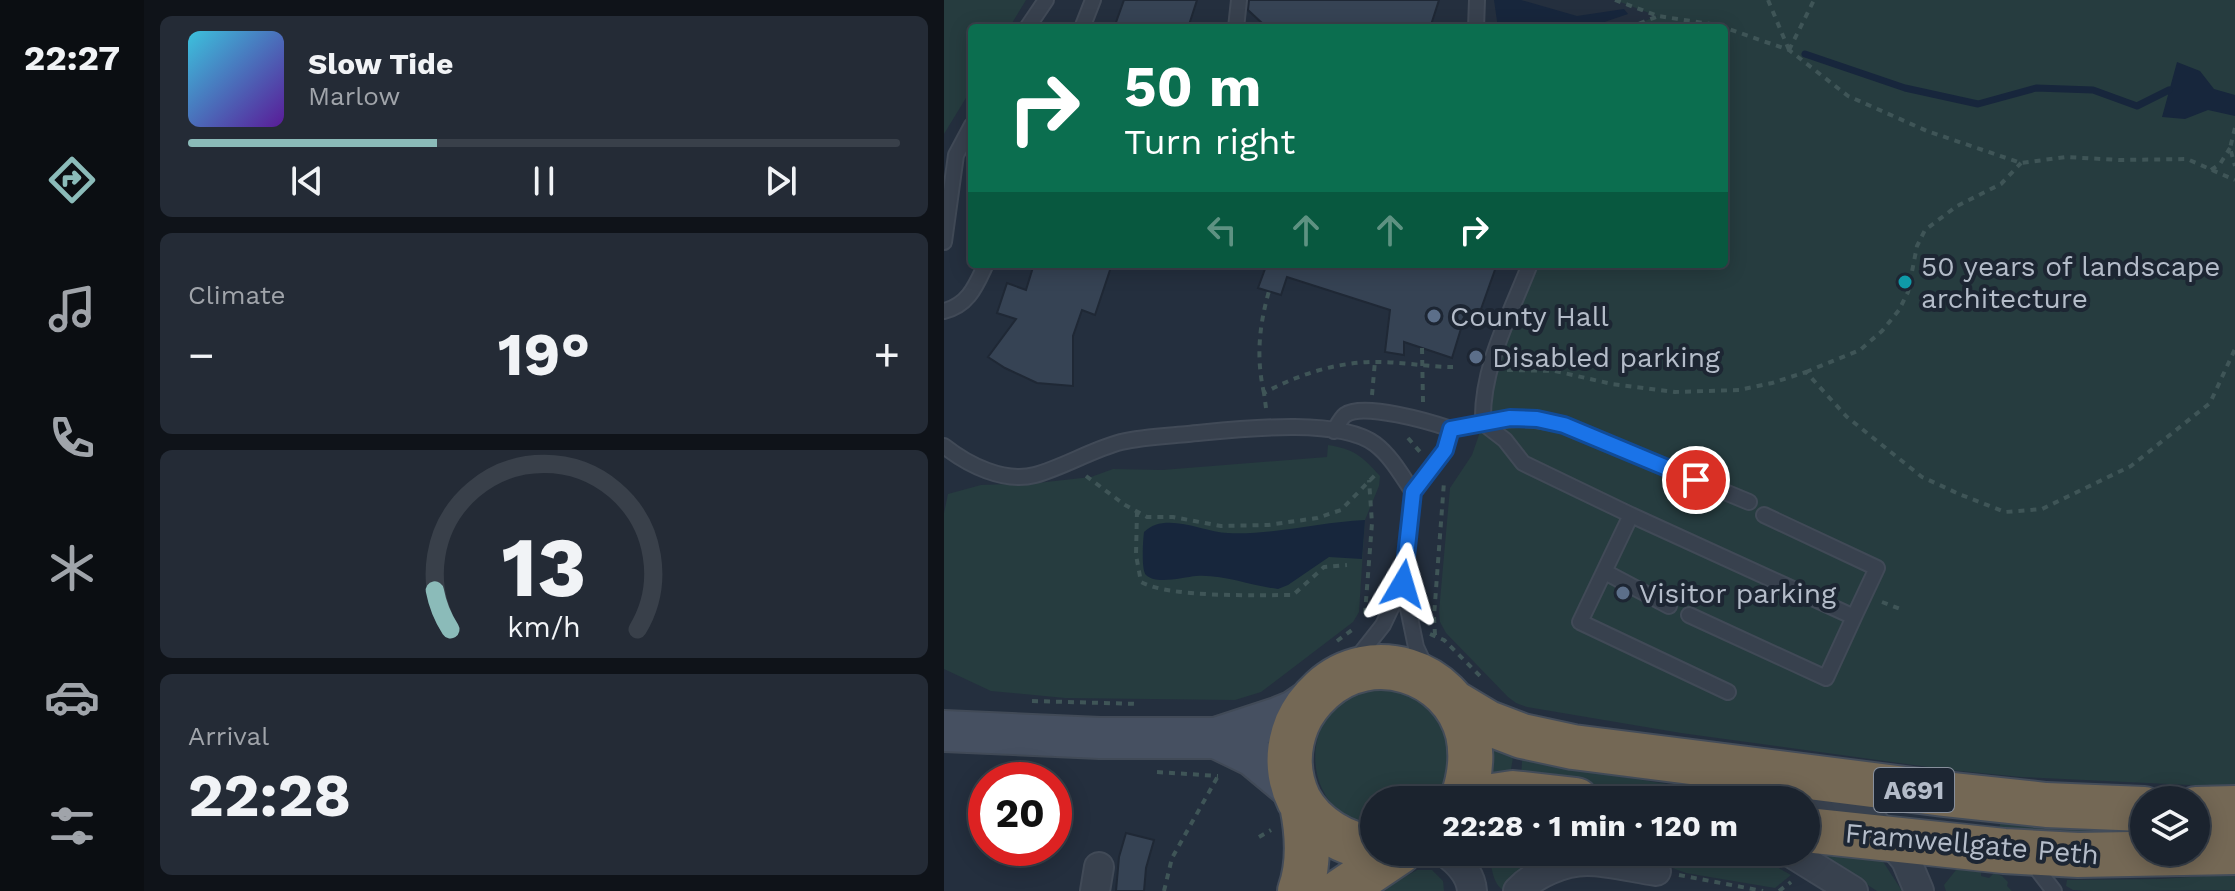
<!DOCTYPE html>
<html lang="en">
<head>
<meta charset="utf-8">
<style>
	body { margin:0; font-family:"Work Sans",sans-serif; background:#242b36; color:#f1f3f6; height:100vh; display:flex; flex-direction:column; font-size:30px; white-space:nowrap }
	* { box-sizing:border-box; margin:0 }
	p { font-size:26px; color:#a0a4aa }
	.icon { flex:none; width:44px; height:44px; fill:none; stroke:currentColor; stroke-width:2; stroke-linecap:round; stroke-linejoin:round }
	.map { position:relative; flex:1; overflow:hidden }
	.panel { display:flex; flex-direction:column; gap:16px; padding:16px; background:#0f1319; width:800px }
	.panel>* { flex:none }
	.banner { position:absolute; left:24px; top:24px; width:760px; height:244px; border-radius:8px; box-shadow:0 4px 20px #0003,0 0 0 2px #39404a; background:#0b6e4f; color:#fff; overflow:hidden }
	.controls { position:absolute; left:1186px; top:786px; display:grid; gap:16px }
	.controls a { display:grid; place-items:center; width:80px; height:80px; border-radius:50%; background:#1b232e; box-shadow:0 4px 20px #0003,0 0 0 2px #39404a; font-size:40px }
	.speed { position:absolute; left:24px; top:762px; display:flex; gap:16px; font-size:40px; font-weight:700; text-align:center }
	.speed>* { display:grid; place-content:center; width:104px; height:104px; border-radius:50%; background:#1b232e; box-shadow:0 4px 20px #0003,0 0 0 2px #39404a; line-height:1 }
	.speed .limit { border:12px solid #d22; background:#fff; color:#111 }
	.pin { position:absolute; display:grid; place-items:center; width:68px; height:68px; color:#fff; margin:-34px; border:4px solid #fff; border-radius:50%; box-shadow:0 2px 8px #0007 }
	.me { position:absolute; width:88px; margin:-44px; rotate:7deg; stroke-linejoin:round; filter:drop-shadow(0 0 6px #0008) }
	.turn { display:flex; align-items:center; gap:28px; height:168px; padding:0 24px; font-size:36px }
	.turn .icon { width:104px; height:104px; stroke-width:2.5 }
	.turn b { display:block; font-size:56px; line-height:68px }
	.lanes { display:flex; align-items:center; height:76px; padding:0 24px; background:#0003; justify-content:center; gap:40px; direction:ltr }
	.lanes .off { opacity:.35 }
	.big { font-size:60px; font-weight:700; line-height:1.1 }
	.panel .tile { flex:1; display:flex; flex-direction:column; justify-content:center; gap:12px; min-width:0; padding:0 28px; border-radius:12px; background:#242b36 }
	.panel .dial { align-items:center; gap:0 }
	.dial svg { height:208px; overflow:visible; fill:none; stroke:#39404a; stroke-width:7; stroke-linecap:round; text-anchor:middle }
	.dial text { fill:#f1f3f6; stroke:none }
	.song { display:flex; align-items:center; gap:24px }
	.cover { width:96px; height:96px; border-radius:12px; background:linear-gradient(135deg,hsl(190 70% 55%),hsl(270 70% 35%)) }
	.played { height:8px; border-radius:4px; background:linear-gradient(90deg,#8bbbb9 35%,#39404a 35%) }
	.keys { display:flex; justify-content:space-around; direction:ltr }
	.heat { display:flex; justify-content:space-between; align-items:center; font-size:44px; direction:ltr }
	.trip { position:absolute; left:416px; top:786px; width:460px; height:80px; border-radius:40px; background:#1b232e; box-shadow:0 4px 20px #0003,0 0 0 2px #39404a; font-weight:700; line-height:80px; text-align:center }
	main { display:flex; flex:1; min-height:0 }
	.dock { display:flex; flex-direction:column; width:144px; justify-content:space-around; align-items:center; background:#0b0e12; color:#a0a4aa }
	.dock .icon { width:56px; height:56px }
	.dock .on { color:#8bbbb9 }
	.dock b { font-size:36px; color:#f1f3f6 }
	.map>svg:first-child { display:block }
</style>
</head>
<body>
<main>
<nav class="dock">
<b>22:27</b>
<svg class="icon on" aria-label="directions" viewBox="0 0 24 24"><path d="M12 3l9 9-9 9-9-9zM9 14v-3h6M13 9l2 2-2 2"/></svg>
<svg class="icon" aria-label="music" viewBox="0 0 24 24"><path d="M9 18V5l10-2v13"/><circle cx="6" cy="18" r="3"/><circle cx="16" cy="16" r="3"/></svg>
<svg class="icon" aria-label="phone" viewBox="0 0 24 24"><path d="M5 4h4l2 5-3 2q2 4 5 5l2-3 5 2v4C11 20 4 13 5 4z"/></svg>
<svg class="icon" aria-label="climate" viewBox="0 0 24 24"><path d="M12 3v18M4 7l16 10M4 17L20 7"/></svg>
<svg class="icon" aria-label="car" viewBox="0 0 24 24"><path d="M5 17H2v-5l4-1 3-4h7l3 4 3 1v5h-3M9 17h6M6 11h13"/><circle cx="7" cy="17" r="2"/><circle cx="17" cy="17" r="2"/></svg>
<svg class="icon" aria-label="filters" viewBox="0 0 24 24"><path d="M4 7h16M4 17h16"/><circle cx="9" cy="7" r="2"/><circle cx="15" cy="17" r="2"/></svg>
</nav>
<section class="panel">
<div class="tile">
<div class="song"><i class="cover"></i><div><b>Slow Tide</b><p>Marlow</p></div></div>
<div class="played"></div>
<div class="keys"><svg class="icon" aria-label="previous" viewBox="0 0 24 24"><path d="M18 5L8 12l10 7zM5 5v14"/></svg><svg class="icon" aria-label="pause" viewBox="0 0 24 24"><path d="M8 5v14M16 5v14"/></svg><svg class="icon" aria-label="next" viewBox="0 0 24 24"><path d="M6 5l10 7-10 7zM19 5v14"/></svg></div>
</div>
<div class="tile"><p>Climate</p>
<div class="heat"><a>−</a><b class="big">19°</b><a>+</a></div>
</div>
<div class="tile dial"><svg viewBox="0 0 100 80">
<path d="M14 69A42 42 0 1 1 86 69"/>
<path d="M14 69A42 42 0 0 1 8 54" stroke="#8bbbb9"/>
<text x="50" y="56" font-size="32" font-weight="700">13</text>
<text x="50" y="72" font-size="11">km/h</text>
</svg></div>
<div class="tile"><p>Arrival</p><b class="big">22:28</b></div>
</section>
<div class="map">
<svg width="1291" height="891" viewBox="0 0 1291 891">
	<rect width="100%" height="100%" fill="#242f3e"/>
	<path fill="#263c3f" d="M0,0h82l-17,28h-37v60l-28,46z
		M671,0h620v784l-24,2 -190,-9 -71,-7 -269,-37 -154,-26 -11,-4 -8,-6 -62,-64 -6,-11 -1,-10 11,-124 22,-33 11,-32 -1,-22 48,-137h194v-236h-96l29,-12z
		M384,445c26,4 34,11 52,31l-1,10 -14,34 -6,92 -6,10 -92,70 -26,8 -170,-2 -74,-7 -47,-22v-156l4,-19 33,-9 56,-2 54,-6 22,-8 49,1 165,-13z
		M451,689l28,11 28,36 -3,48 -9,16h-65v26c-12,-3 -24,-6 -34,-14 -41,-34 -30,-107 24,-121 9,-2 21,-2 31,-2z
		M545,736l26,10 -5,29 -21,6z
		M579,748l100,29 145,23h-65l-182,-24z
		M1058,812l142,9v20l-146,-5z
		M864,847l66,5 10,11 18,28h-25z
		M546,852h86l-72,39c-12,-8 -13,-25 -14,-39z
		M653,852h153l41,23 -16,13 -89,-15 -27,-10z
		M1023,866h14v10l8,2 5,-5 8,3 6,6 -1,4 5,5h-66l-2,-6 12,-15z
		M473,870h15l11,11 1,10h-64z
		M1291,874v16l-142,1 -20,-1 -7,-4 1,-6 93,-1z"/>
	<path fill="#17263c" d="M550,0h27l56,16 47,-7 4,5 -41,14h-89z
		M1233,62l23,9 14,18 21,6v21l-27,-6 -23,9 -23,-2z
		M421,520l-3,39 -33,-2 -41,28 -10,4c-27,-3 -55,-15 -82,-13 -12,1 -40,9 -50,-1 -5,-5 -3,-35 -2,-43 21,-21 59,0 84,1 46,2 92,-11 137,-13z"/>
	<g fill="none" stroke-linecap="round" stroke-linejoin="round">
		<path stroke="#17263c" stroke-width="7" d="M861,54l100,34 73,16 58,-16 57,2 44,16 32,-16"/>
	</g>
	<path fill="#364354" stroke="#1f2835" stroke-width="2" d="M180,0h73l-9,28h-74z
		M305,0h190l-9,28h-155l-12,-4 -15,-14z
		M90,264h78l-17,51 -13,-5 -9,26v50l-36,-3 -32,-15 -17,-11 28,-38 -19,-6 10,-30 19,7z
		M317,264h236l-22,62 -12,-4 -11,36 -48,-16v13l-19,-3 5,-42 -103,-33 -6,18 -23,-7 7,-19 -4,-1z
		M182,833l28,7 -8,28 -2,23h-28l3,-34z"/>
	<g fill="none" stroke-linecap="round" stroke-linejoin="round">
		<g stroke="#414a57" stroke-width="18">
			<path id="lane" d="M83,28l19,-28
				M138,28l11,-28
				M292,28l3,-28
				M532,28l1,-28
				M0,242l12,-87 16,-30
				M586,264c-20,51 -49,104 -47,159 32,-6 49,-5 81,2l185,77
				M0,311c25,-6 32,-26 42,-47
				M390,431c3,-5 7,-13 11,-16 18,-13 86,7 106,14
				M0,446c24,19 60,37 91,29 29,-8 56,-25 86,-33 21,-5 45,-6 67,-8 44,-4 150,-18 187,10 16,12 27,32 38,48
				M687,515l223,102 -28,61 -137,-63
				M820,515l113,53 -23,49
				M661,572l64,34
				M413,658l26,-33 19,-40
				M481,666l-9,-19 -13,-63 10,-92 32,-42 6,-21 32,-6 22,17 18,23 108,52 -51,107 148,70
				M1086,860l24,31"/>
		</g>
		<g stroke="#414a57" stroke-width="32">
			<path id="street" d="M788,784l67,16
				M862,801l51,8 9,4 40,47 13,31
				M501,852c14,10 26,22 27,39
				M846,852l63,39
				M151,891l4,-24
				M574,891c16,-17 45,-30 69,-30 21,0 48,7 69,10"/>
		</g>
		<g stroke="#414a57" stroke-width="44">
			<path id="secondary" d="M0,731l156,7h116l61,-20 17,-7 22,-15
				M272,738l37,18 42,35"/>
		</g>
		<g stroke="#434c59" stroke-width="48">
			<path id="highway" d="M509,702l35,21 34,13 51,11 371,47 102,11 98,4
				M522,800l47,-7 63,7
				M1252,809l39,-1
				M862,830l198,21 74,4 157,-3
				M430,847c-29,-1 -61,-21 -75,-47 -12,-25 -12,-51 -2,-76 6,-14 14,-24 25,-34 49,-45 130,-20 146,44 5,23 2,44 -6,66
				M356,891c10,-28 8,-57 2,-86
				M397,891l58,-39"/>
		</g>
		<path stroke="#3f5557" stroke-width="4" stroke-dasharray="6 6" stroke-linecap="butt" d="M671,0l43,16 59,9 72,25 59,46 79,35 94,32 45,-6 53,3 68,-1 48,21
			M824,0l21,50
			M684,28l28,-11
			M845,50l25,-50
			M1291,128l-5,20 5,18
			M1267,170l9,-6 10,-16
			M478,348l1,54
			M563,370l48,1 57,13 63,8 64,-2 33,-7 34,-11 41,45 75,60 37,17 46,18 37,-3 89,-43 79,-63 25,-54
			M862,372l54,-22 22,-19 17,-21 9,-18 9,-46 8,-16 32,-24 44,-22 20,-21
			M320,393c-8,-35 -5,-67 5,-102
			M428,395l3,-34
			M322,408l-2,-15c33,-18 70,-30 107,-31 26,-1 55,5 82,5
			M464,438l13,15
			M142,476l39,29 22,12h26l48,9 47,-1 49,-7 24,-8 37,-38
			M193,511l-1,44 5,27c29,16 116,13 152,13l31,-28 23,-2
			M938,602l21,8
			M421,614l7,-91 -3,-43
			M486,634l14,6 39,39
			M491,635l-1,-19 10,-134
			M393,641l19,-14
			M88,701l108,3
			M213,772l61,4
			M315,837l12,-7
			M735,875l84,16
			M220,891l8,-33 46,-82 2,1
			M835,891l12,-9"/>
		<use href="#lane" stroke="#38414e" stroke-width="14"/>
		<use href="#street" stroke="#38414e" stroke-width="28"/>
		<use href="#secondary" stroke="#465061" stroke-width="40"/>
		<use href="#highway" stroke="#746855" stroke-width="44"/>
	</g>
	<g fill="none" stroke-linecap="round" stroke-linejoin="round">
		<g stroke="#114b97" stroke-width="20">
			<path id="route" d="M459,584l10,-92 32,-42 6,-21 59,-11 27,1 27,6 132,55"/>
		</g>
		<use href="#route" stroke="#1a73e8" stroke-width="14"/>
	</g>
	<circle fill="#0f9aa8" stroke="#1d2633" stroke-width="3" cx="961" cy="282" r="8"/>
	<g fill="#5c6f8a" stroke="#1d2633" stroke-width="3">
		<circle cx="490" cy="316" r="8"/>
		<circle cx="532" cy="357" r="8"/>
		<circle cx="679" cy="593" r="8"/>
	</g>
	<g text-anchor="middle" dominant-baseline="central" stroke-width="8" stroke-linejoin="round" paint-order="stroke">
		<rect fill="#1d2633" stroke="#878f9c" stroke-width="2" x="930" y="768" width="80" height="44" rx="6"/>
		<g font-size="26" font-weight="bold" fill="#b4bcc9">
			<text x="970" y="790">A691</text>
		</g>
		<g font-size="28" fill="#b4bcc9" stroke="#1d2633" text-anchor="start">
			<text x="977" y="266">50 years of landscape<tspan x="977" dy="32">architecture</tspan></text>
			<text x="506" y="316">County Hall</text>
			<text x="548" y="357">Disabled parking</text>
			<text x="695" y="593">Visitor parking</text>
		</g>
		<g font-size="28" fill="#b4bcc9" stroke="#1d2633">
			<text transform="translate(1028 844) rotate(5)">Framwellgate Peth</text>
		</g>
	</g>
</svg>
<div class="controls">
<a><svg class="icon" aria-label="layers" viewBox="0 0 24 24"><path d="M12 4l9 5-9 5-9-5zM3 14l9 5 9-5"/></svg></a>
</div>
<div class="speed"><div class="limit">20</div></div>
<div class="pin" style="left:752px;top:480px;background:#d93025"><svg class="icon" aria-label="arrive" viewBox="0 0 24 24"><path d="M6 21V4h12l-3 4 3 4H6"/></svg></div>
<svg class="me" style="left:459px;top:584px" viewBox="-20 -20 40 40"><path d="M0-17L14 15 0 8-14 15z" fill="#1a73e8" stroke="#fff" stroke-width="4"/></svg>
<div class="trip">22:28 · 1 min · 120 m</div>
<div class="banner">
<div class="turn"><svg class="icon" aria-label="right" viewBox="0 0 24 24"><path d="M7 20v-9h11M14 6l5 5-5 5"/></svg><div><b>50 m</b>Turn right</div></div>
<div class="lanes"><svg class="icon off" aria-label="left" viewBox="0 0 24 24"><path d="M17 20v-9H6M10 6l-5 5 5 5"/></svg><svg class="icon off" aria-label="ahead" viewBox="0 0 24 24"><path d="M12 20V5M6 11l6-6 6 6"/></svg><svg class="icon off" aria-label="ahead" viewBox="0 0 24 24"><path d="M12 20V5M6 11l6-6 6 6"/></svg><svg class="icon" aria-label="right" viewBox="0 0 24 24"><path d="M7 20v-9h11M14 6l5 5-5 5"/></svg></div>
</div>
</div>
</main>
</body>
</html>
